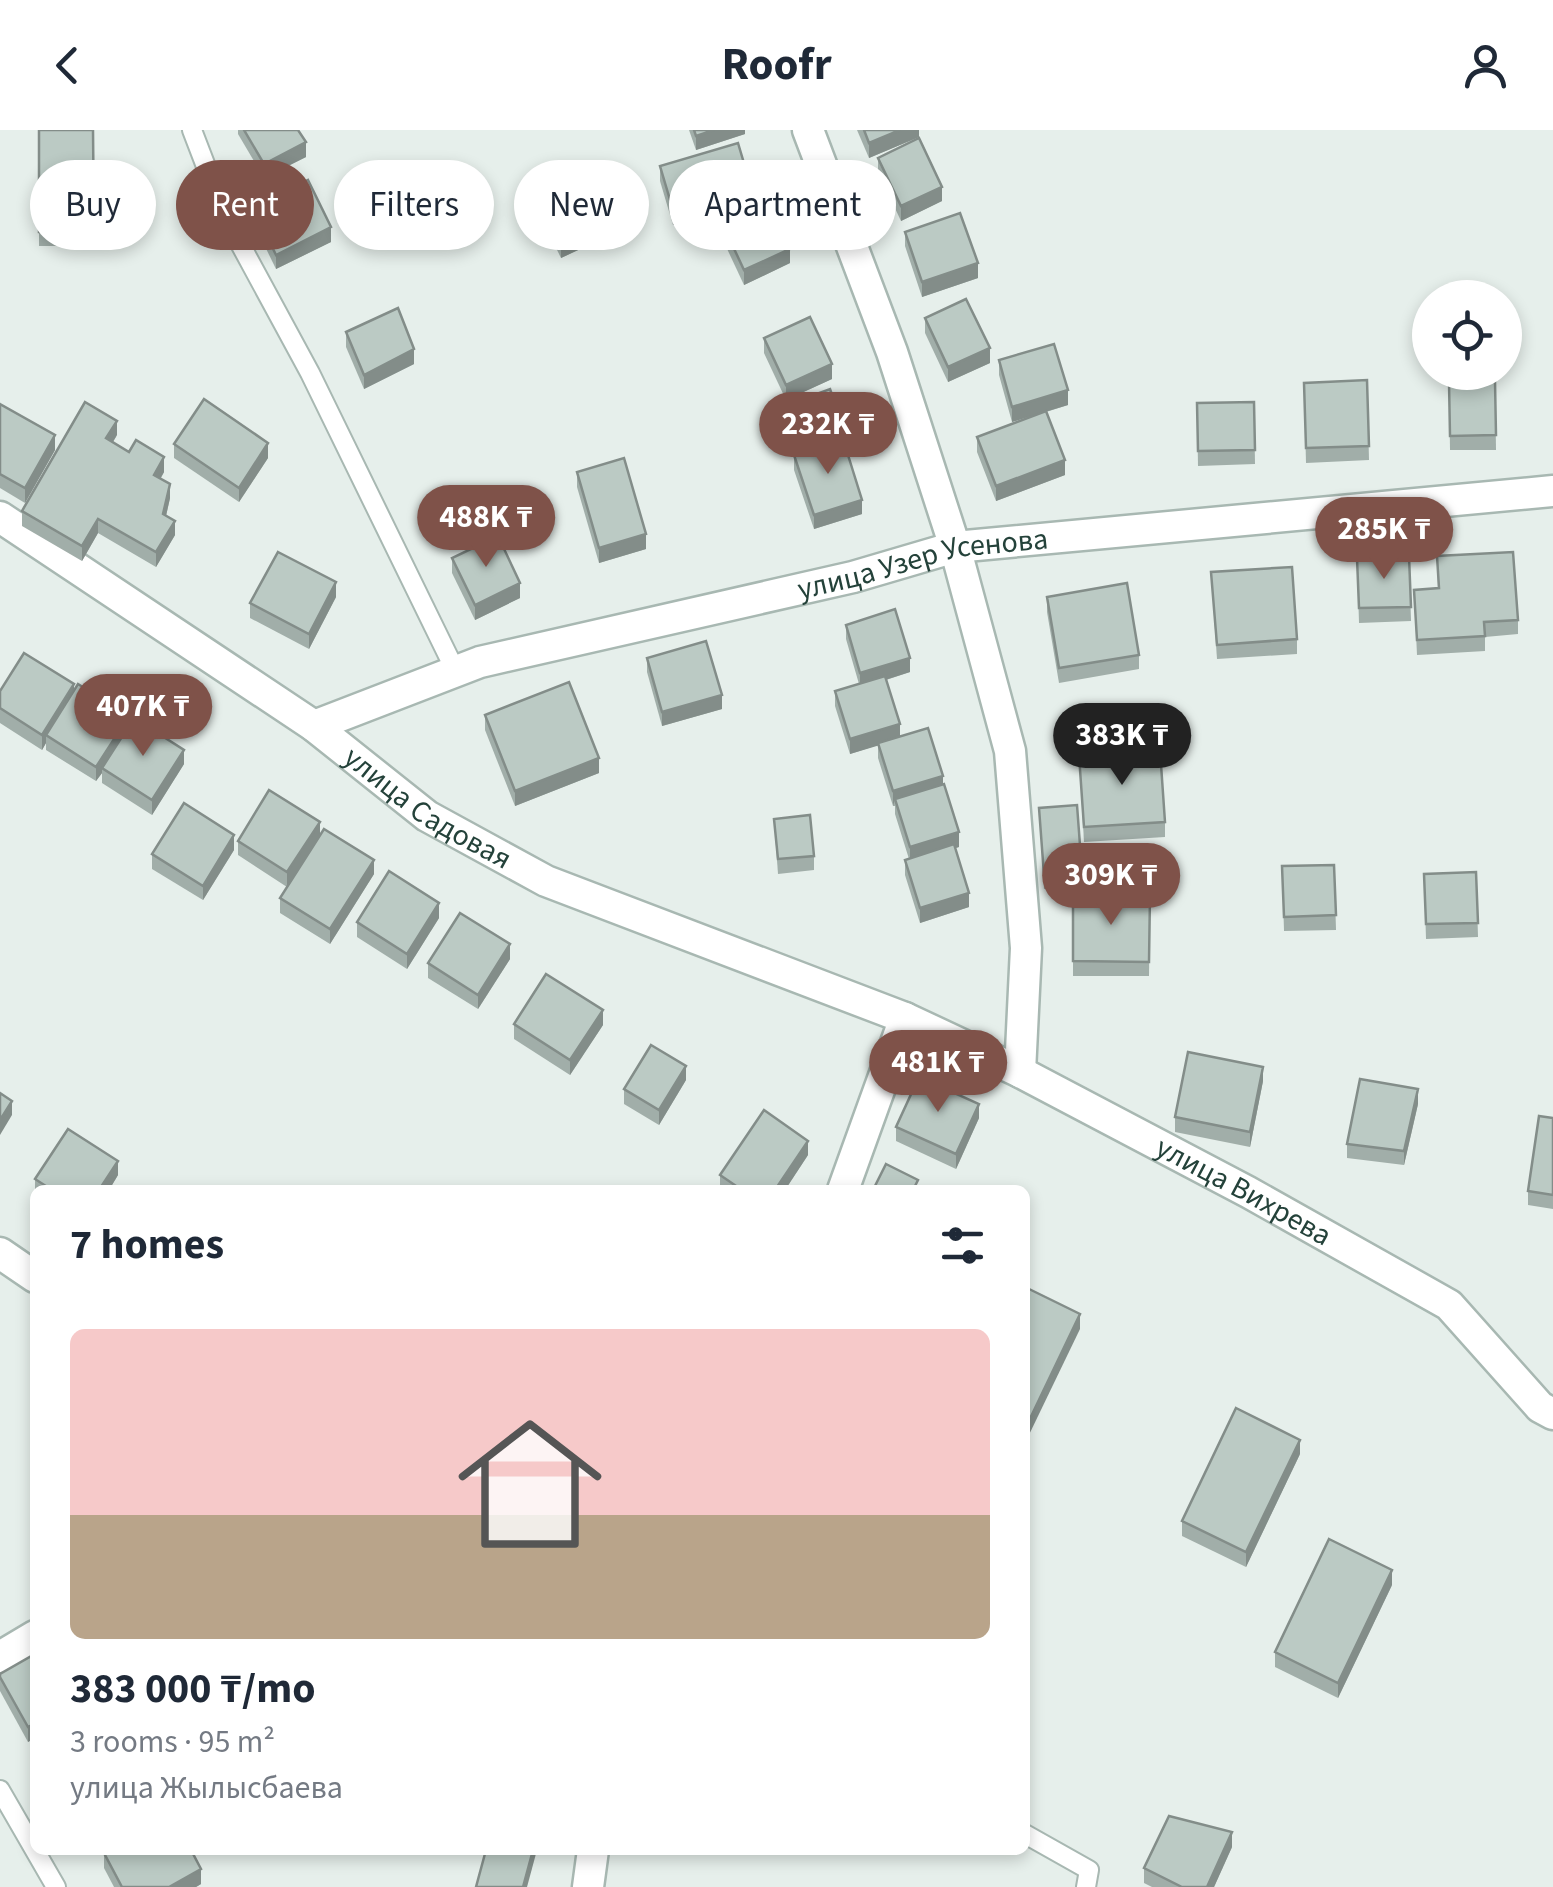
<!DOCTYPE html>
<meta charset="utf-8">
<style>
:root{--surface:#fff;--page:#f6f6f7;--text:#1f2937;--muted:#747a83;--accent:#7f5249}
body{margin:0;font-family:"Source Sans 3",sans-serif;background:var(--page);color:var(--text);height:100vh;display:flex;flex-direction:column;font-size:38px;white-space:nowrap}
*{box-sizing:border-box;margin:0}
p{font-size:32px;color:var(--muted)}
.icon{flex:none;width:55px;height:55px;fill:none;stroke:currentColor;stroke-width:2;stroke-linecap:round;stroke-linejoin:round}
.map{position:relative;flex:1;overflow:hidden}
.drawer{position:absolute;left:30px;top:1055px;width:1000px;height:670px;display:flex;flex-direction:column;background:var(--surface);border-radius:15px;box-shadow:0 5px 15px #0003}
.drawer>*{flex:none}
.banner{position:absolute;left:30px;top:30px;width:1000px;height:90px;display:flex;gap:20px}
.controls{position:absolute;left:1412px;top:150px;display:grid;gap:20px}
.controls a{display:grid;place-items:center;width:110px;height:110px;border-radius:50%;background:var(--surface);box-shadow:0 5px 15px #0003;font-size:50px}
.price{position:absolute;translate:-50% -85px;padding:0 22px;border-radius:35px;background:var(--accent);color:#fff;font-size:32px;line-height:65px;filter:drop-shadow(0 2px 5px #0008)}
.price::after{content:'';position:absolute;left:50%;top:60px;width:30px;height:22px;margin-left:-15px;background:inherit;clip-path:polygon(0 0,100% 0,50% 100%)}
.price.selected{background:#222;color:#fff}
ul{padding:0;list-style:none}
li{display:grid;align-content:center;gap:20px;height:530px;padding:0 40px}
li span{display:grid;place-items:center;height:310px;border-radius:15px;color:#555}
li>.icon{margin-inline-start:auto}
span .icon{width:180px;height:180px;fill:#fffc;stroke-width:1}
li b{font-size:42px}
h2{display:flex;justify-content:space-between;align-items:center;height:120px;padding:0 40px;font-size:42px}
.chip{padding:0 35px;border-radius:45px;background:var(--surface);box-shadow:0 5px 15px #0003;font-size:35px;line-height:90px}
.chip.selected{background:var(--accent);color:#fff}
header{display:flex;justify-content:space-between;align-items:center;height:130px;padding:0 40px;background:var(--surface);font-size:45px;font-weight:700}
.map>svg:first-child{display:block}
.lines{fill:none;stroke-linecap:round;stroke-linejoin:round}
.lane-casing{stroke:#a8b8b2;stroke-width:22}
.street-casing{stroke:#a8b8b2;stroke-width:35}
.lane{stroke:#fff;stroke-width:18}
.street{stroke:#fff;stroke-width:30}
.wall{fill:#a1aea9}
.shaded-wall{fill:#838d89}
.building{fill:#bbcac4;stroke:#838d89;stroke-width:2.5}
.labels{text-anchor:middle;dominant-baseline:central;stroke-width:9;stroke-linejoin:round;paint-order:stroke}
.street-label{font-size:30px;fill:#24423a;stroke:#f7fbf9}
</style>
<header><svg class="icon" aria-label="back" viewBox="0 0 24 24"><path d="M15 5l-7 7 7 7"/></svg>Roofr<svg class="icon" aria-label="person" viewBox="0 0 24 24"><circle cx="12" cy="8" r="4"/><path d="M4 21q1-7 8-7t8 7"/></svg></header>
<div class="map">
<svg width="1553" height="1757" viewBox="0 0 1553 1757">
<rect width="100%" height="100%" fill="#e6efeb"/>
<g class="lines">
<g class="lane-casing">
<g id="lane">
<path d="M192 0 225 86 310 243 457 544"/>
<path d="M0 1660 56 1757"/>
<path d="M1025 1704 1089 1740 1086 1757"/>
</g>
</g>
<g class="street-casing">
<g id="street">
<path d="M808 0 892 222 955 417 1010 621 1026 818 1020 942"/>
<path id="s1" d="M0 387 314 596 427 686 546 751 905 888 1020 942 1248 1062 1449 1175 1540 1277 1553 1284"/>
<path id="s2" d="M314 596 480 532 853 447 955 417 1553 361"/>
<path d="M843 1060 905 888"/>
<path d="M0 1123 35 1147"/>
<path d="M0 1527 35 1506"/>
<path d="M588 1757 593 1720"/>
</g>
</g>
<use href="#lane" class="lane"/>
<use href="#street" class="street"/>
</g>
<g class="wall">
<path d="M39 0H93L94 116H39Z"/>
<path d="M238 0H298L306 27 264 48 238 4Z"/>
<path d="M689 0H745V4L696 20Z"/>
<path d="M857 0H919V7L869 28Z"/>
<path d="M878 28 942 71 901 91 878 42Z"/>
<path d="M660 36 751 71 673 95 660 51Z"/>
<path d="M538 66 606 107 561 128 538 81Z"/>
<path d="M253 77 331 112 276 139 253 92Z"/>
<path d="M722 93 790 133 744 155 722 108Z"/>
<path d="M905 102 978 148 922 167 905 116Z"/>
<path d="M925 188 990 233 948 252 925 203Z"/>
<path d="M346 202 414 234 364 259 346 217Z"/>
<path d="M764 208 832 249 786 270 764 223Z"/>
<path d="M999 230 1068 275 1046 282 1065 345 996 371 977 322V307L1040 283 1012 292 999 245Z"/>
<path d="M1367 250 1369 330 1306 333 1304 253Z"/>
<path d="M1495 251 1496 320H1450L1449 252Z"/>
<path d="M1254 272 1255 334 1198 336 1197 273Z"/>
<path d="M0 274 55 320 25 373 0 358Z"/>
<path d="M789 274 842 309 862 384 814 399 794 340V325L802 322 789 289Z"/>
<path d="M117 305 113 312 164 342 161 348 170 368 166 386 175 405 156 437 98 403 82 431 22 396V381Z"/>
<path d="M174 314 268 328 239 372 174 328Z"/>
<path d="M577 342 646 419 599 433 577 357Z"/>
<path d="M1409 426 1411 491 1359 493 1357 428Z"/>
<path d="M1437 426 1518 490V504L1485 507V521L1417 525 1414 460 1438 458Z"/>
<path d="M452 428 520 468 475 490 452 443Z"/>
<path d="M1211 442 1297 509V524L1217 529Z"/>
<path d="M336 467 309 519 250 488V473Z"/>
<path d="M1047 467 1139 525V539L1059 553 1047 482Z"/>
<path d="M846 495 910 542 886 550 900 607 943 654 959 717 955 718 969 777 920 793 905 745V730L909 729 895 684V676H893L878 628V615L850 624 835 576V561L859 554 846 509Z"/>
<path d="M647 528 722 579 662 596 647 542Z"/>
<path d="M0 561H74L184 634 152 685 102 653V643L96 651 46 620V613L42 620 0 593Z"/>
<path d="M485 585 599 643 515 676 485 600Z"/>
<path d="M1079 625 1165 692V707L1084 712Z"/>
<path d="M1039 678 1082 742V756L1044 759Z"/>
<path d="M774 689 814 726V740L778 744Z"/>
<path d="M320 705 374 744 330 814 280 783V768L287 757 238 725V711Z"/>
<path d="M234 720 203 770 152 739V724Z"/>
<path d="M1334 735 1336 800 1284 801 1282 736Z"/>
<path d="M1476 742 1478 807 1426 809 1424 744Z"/>
<path d="M1073 764 1150 765 1149 846H1073Z"/>
<path d="M439 788 407 839 357 807V792Z"/>
<path d="M510 829 478 879 428 848V833Z"/>
<path d="M514 894 603 895 570 945 514 909Z"/>
<path d="M686 950 659 995 624 974V959Z"/>
<path d="M1263 951 1250 1017 1175 1002V987Z"/>
<path d="M1418 974 1404 1035 1347 1028V1014Z"/>
<path d="M979 988 956 1039 896 1011V997Z"/>
<path d="M1553 988V1079L1528 1075V1061Z"/>
<path d="M808 1025 785 1060H720V1045Z"/>
<path d="M118 1045 109 1060H35V1049Z"/>
<path d="M1300 1324 1246 1437 1182 1406V1391Z"/>
<path d="M1392 1455 1338 1568 1275 1537V1522Z"/>
<path d="M35 1524V1608L28 1612 0 1561V1544Z"/>
<path d="M1232 1717 1214 1757H1152L1144 1753V1738Z"/>
<path d="M104 1723 201 1754 196 1757H114L104 1738Z"/>
</g>
<g class="shaded-wall">
<path d="M714 0H745V4L696 20V6Z"/>
<path d="M900 0H919V7L869 28V13Z"/>
<path d="M306 12V27L264 48V34Z"/>
<path d="M751 57V71L673 95V80Z"/>
<path d="M942 57V71L901 91V76Z"/>
<path d="M606 92V107L561 128V113Z"/>
<path d="M331 97V112L276 139V125Z"/>
<path d="M790 119V133L744 155V140Z"/>
<path d="M978 133V148L922 167V152Z"/>
<path d="M990 218V233L948 252V237Z"/>
<path d="M414 219V234L364 259V245Z"/>
<path d="M832 234V249L786 270V255Z"/>
<path d="M1068 260V275L1012 292V277Z"/>
<path d="M117 291V305L106 323V308Z"/>
<path d="M842 294V309L802 324V309Z"/>
<path d="M55 305V320L25 373V358Z"/>
<path d="M268 313V328L239 372V358Z"/>
<path d="M164 327V342L154 359V345Z"/>
<path d="M1065 330V345L996 371V356Z"/>
<path d="M170 354V368L163 399V384Z"/>
<path d="M862 370V384L814 399V385Z"/>
<path d="M98 389V403L82 431V416Z"/>
<path d="M175 391V405L156 437V422Z"/>
<path d="M646 404V419L599 433V418Z"/>
<path d="M336 452V467L309 519V504Z"/>
<path d="M520 453V468L475 490V475Z"/>
<path d="M910 528V542L860 558V543Z"/>
<path d="M74 554V569L46 605V613L42 620V605Z"/>
<path d="M722 565V579L662 596V582Z"/>
<path d="M129 586V601L102 638V643L96 651V637Z"/>
<path d="M900 594V609L850 624V609Z"/>
<path d="M184 620V634L152 685V670Z"/>
<path d="M599 628V643L515 676V661Z"/>
<path d="M943 646V660L895 669 893 676V661Z"/>
<path d="M320 692V707L287 757V742Z"/>
<path d="M959 702V717L910 732V717Z"/>
<path d="M234 705V720L203 770V756Z"/>
<path d="M374 730V744L330 814V799Z"/>
<path d="M969 763V777L920 793V778Z"/>
<path d="M439 773V788L407 839V824Z"/>
<path d="M510 814V829L478 879V865Z"/>
<path d="M603 880V895L570 945V930Z"/>
<path d="M686 936V950L659 995V980Z"/>
<path d="M1263 937V951L1250 1017V1002Z"/>
<path d="M1418 959V974L1404 1035V1021Z"/>
<path d="M12 971V985L0 1005V990Z"/>
<path d="M979 974V988L956 1039V1024Z"/>
<path d="M808 1011V1025L785 1060H775Z"/>
<path d="M118 1031V1045L109 1060H99Z"/>
<path d="M1080 1184V1199L1026 1311V1297Z"/>
<path d="M1300 1310V1324L1246 1437V1422Z"/>
<path d="M1392 1440V1455L1338 1568V1553Z"/>
<path d="M35 1594V1608L28 1612V1597Z"/>
<path d="M1232 1702V1717L1214 1757H1207Z"/>
<path d="M533 1720H537L527 1757H523Z"/>
<path d="M201 1739V1754L196 1757H169Z"/>
</g>
<g class="building">
<path d="M39 0H93L94 102H39Z"/>
<path d="M244 0H298L306 12 264 34Z"/>
<path d="M694 0H714L696 6Z"/>
<path d="M864 0H900L869 13Z"/>
<path d="M919 8 942 57 901 76 878 28Z"/>
<path d="M738 13 751 57 673 80 660 36Z"/>
<path d="M584 45 606 92 561 113 538 66Z"/>
<path d="M308 50 331 97 276 125 253 77Z"/>
<path d="M767 72 790 119 744 140 722 93Z"/>
<path d="M960 83 978 133 922 152 905 102Z"/>
<path d="M966 169 990 218 948 237 925 188Z"/>
<path d="M398 178 414 219 364 245 346 202Z"/>
<path d="M810 187 832 234 786 255 764 208Z"/>
<path d="M1054 214 1068 260 1012 277 999 230Z"/>
<path d="M1367 250 1369 316 1306 318 1304 253Z"/>
<path d="M1495 251 1496 305 1450 306 1449 252Z"/>
<path d="M830 259 842 294 802 309 789 274Z"/>
<path d="M204 269 268 313 239 358 174 314Z"/>
<path d="M85 272 117 291 106 308 129 322 136 310 164 327 154 345 170 354 163 384 175 391 156 422 98 389 82 416 22 381Z"/>
<path d="M1254 272 1255 320 1198 321 1197 273Z"/>
<path d="M0 274 55 305 25 358 0 344Z"/>
<path d="M1046 281 1065 330 996 356 977 307Z"/>
<path d="M843 309 862 370 814 385 794 325Z"/>
<path d="M624 328 646 404 599 418 577 342Z"/>
<path d="M498 406 520 453 475 475 452 428Z"/>
<path d="M278 422 336 452 309 504 250 473Z"/>
<path d="M1513 422 1518 490 1484 492 1485 506 1417 510 1414 460 1439 458 1437 426Z"/>
<path d="M1409 426 1411 477 1359 478 1357 428Z"/>
<path d="M1292 437 1297 509 1217 515 1211 442Z"/>
<path d="M1127 453 1139 525 1059 538 1047 467Z"/>
<path d="M895 479 910 528 860 543 846 495Z"/>
<path d="M706 511 722 565 662 582 647 528Z"/>
<path d="M24 523 74 554 42 605 0 578V561Z"/>
<path d="M885 546 900 594 850 609 835 561Z"/>
<path d="M569 552 599 628 515 661 485 585Z"/>
<path d="M78 554 129 586 96 637 46 605Z"/>
<path d="M134 588 184 620 152 670 102 638Z"/>
<path d="M928 598 943 646 893 661 878 613Z"/>
<path d="M1160 620 1165 692 1084 697 1079 625Z"/>
<path d="M944 654 959 702 910 717 895 669Z"/>
<path d="M269 660 320 692 287 742 238 711Z"/>
<path d="M184 673 234 705 203 756 152 724Z"/>
<path d="M1077 675 1082 742 1044 745 1039 678Z"/>
<path d="M810 685 814 726 778 729 774 689Z"/>
<path d="M324 699 374 730 330 799 280 768Z"/>
<path d="M954 714 969 763 920 778 905 730Z"/>
<path d="M1334 735 1336 785 1284 787 1282 736Z"/>
<path d="M389 741 439 773 407 824 357 792Z"/>
<path d="M1476 742 1478 793 1426 794 1424 744Z"/>
<path d="M1073 764 1150 765 1149 832 1073 831Z"/>
<path d="M460 783 510 814 478 865 428 833Z"/>
<path d="M546 844 603 880 570 930 514 894Z"/>
<path d="M651 915 686 936 659 980 624 959Z"/>
<path d="M1188 922 1263 937 1250 1002 1175 987Z"/>
<path d="M919 947 979 974 956 1024 896 997Z"/>
<path d="M1360 949 1418 959 1404 1021 1347 1014Z"/>
<path d="M0 963 12 971 0 990Z"/>
<path d="M764 980 808 1011 775 1060H742L720 1045Z"/>
<path d="M1539 986 1553 988V1065L1528 1061Z"/>
<path d="M68 999 118 1031 99 1060H52L35 1049Z"/>
<path d="M886 1034 918 1050 913 1060H873Z"/>
<path d="M1025 1157 1080 1184 1026 1297 1025 1296Z"/>
<path d="M1236 1278 1300 1310 1246 1422 1182 1391Z"/>
<path d="M1329 1409 1392 1440 1338 1553 1275 1522Z"/>
<path d="M35 1524V1594L28 1597 0 1547V1544Z"/>
<path d="M1169 1686 1232 1702 1207 1757H1182L1144 1738Z"/>
<path d="M110 1720H191L201 1739 169 1757H122L104 1723Z"/>
<path d="M486 1720H533L523 1757H476Z"/>
</g>
<g class="labels">
<g class="street-label">
<text stroke="none"><textPath href="#s2" startOffset="632">улица Узер Усенова</textPath></text>
<text stroke="none"><textPath href="#s1" startOffset="518">улица Садовая</textPath></text>
<text stroke="none"><textPath href="#s1" startOffset="1422">улица Вихрева</textPath></text>
</g>
</g>
</svg>
<div class="controls">
<a><svg class="icon" aria-label="locate" viewBox="0 0 24 24"><circle cx="12" cy="12" r="6"/><path d="M12 2v4M12 18v4M2 12h4M18 12h4"/></svg></a>
</div>
<b class="price" style="left:828px;top:347px">232K ₸</b>
<b class="price" style="left:486px;top:440px">488K ₸</b>
<b class="price" style="left:1384px;top:452px">285K ₸</b>
<b class="price" style="left:143px;top:629px">407K ₸</b>
<b class="price selected" style="left:1122px;top:658px">383K ₸</b>
<b class="price" style="left:1111px;top:798px">309K ₸</b>
<b class="price" style="left:938px;top:985px">481K ₸</b>
<div class="banner">
<a class="chip">Buy</a>
<a class="chip selected">Rent</a>
<a class="chip">Filters</a>
<a class="chip">New</a>
<a class="chip">Apartment</a>
</div>
<section class="drawer">
<h2>7 homes<svg class="icon" aria-label="filters" viewBox="0 0 24 24"><path d="M4 7h16M4 17h16"/><circle cx="9" cy="7" r="2"/><circle cx="15" cy="17" r="2"/></svg></h2>
<ul>
<li><span style="background:linear-gradient(#f6c9c9 60%,#b9a48a 0)"><svg class="icon" aria-label="home" viewBox="0 0 24 24"><path d="M3 11l9-7 9 7M6 9v11h12V9"/></svg></span><div><b>383 000 ₸/mo</b><p>3 rooms · 95 m²</p><p>улица Жылысбаева</p></div></li>
</ul>
</section>
</div>
